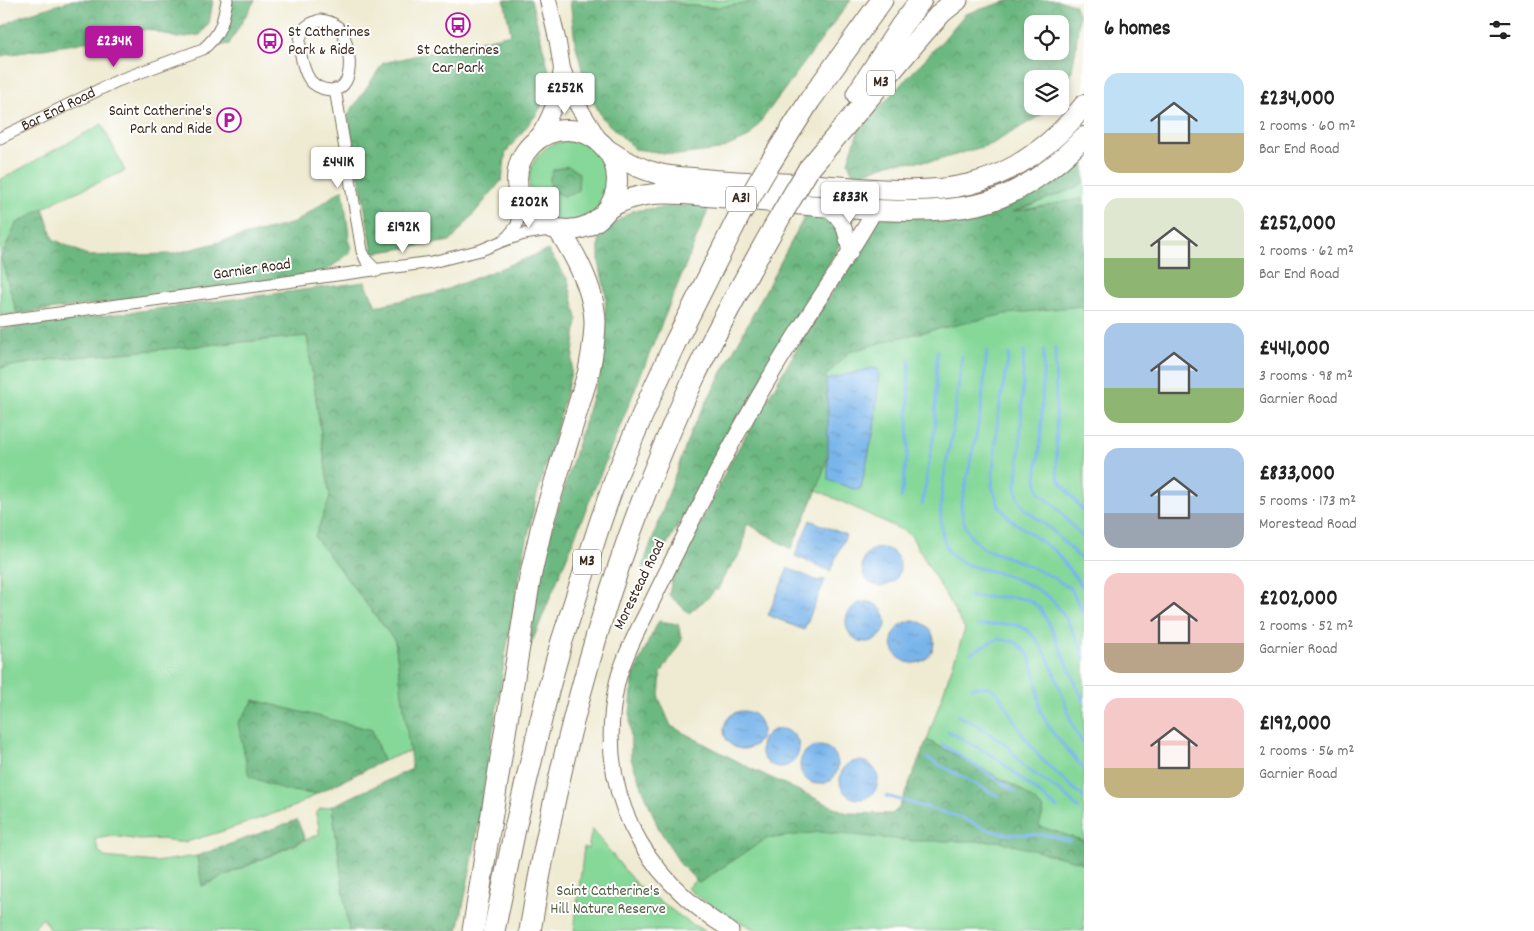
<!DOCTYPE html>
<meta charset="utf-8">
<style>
:root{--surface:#fff;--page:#f6f6f6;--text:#222;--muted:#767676;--line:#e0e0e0;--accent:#b5179e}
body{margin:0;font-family:Dekko,sans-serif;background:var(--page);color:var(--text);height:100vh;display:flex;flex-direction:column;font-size:19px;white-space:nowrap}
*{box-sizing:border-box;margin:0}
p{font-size:16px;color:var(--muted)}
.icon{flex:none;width:28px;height:28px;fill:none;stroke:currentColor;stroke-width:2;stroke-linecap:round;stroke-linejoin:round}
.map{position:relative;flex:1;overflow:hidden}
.drawer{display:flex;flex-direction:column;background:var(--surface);width:450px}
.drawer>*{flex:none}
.tools{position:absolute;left:1024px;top:15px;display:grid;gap:10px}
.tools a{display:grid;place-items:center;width:45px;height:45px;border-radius:10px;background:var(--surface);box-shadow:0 2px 8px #0003;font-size:25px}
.price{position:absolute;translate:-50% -42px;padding:0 11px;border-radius:5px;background:#fff;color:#222;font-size:16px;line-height:32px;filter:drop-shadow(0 1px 2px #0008)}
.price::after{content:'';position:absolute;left:50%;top:30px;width:15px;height:11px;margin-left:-8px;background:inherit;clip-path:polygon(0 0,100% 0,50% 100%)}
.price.selected{background:var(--accent);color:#fff}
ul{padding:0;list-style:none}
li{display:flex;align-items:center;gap:15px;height:125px;padding:0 20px}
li+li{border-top:1px solid var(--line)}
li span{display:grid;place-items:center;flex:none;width:140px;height:100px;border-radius:15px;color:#555}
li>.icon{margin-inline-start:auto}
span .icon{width:60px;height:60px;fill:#fffc;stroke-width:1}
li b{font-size:21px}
h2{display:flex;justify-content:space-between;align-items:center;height:60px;padding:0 20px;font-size:21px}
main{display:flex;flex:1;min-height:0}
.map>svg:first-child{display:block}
.green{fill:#86d899;stroke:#60815c}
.forest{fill:url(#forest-crowns);stroke:#547150;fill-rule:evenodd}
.water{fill:url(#water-ripples);stroke:#5a7084}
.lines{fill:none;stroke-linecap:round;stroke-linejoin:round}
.stream{stroke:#79b5eb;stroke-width:3}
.minor-casing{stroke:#7a6e5d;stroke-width:13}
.tertiary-casing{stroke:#7a6e5d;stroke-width:17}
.secondary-casing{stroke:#7a6e5d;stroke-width:18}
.trunk-casing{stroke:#7a6e5d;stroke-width:22}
.motorway-casing{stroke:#7a6e5d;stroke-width:23}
.minor{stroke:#fff;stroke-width:11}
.tertiary{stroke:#fff;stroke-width:15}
.secondary{stroke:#fff;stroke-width:16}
.trunk{stroke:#fff;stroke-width:20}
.motorway{stroke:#fff;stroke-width:21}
.motorway-bridge-casing{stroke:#7a6e5d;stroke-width:23;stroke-linecap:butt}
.motorway-bridge{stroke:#fff;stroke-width:21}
.labels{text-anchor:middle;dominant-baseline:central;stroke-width:4;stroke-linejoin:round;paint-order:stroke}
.shield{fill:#fff;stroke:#766a62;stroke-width:1}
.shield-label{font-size:15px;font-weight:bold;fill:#3b2a1e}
.poi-label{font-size:16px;fill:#3b2a1e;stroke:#fff;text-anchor:start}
.street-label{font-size:16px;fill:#3b2a1e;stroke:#fff}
.park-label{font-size:16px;fill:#525e43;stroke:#fff}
</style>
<main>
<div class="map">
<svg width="1084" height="931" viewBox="0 0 1084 931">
<defs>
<pattern id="forest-crowns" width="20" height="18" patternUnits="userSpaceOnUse" patternTransform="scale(1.25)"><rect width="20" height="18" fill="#6cb881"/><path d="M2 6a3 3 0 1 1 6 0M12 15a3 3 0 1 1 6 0" fill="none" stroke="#5a9669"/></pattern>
<pattern id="water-ripples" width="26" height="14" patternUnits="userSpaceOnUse" patternTransform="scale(1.25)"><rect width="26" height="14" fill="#79b5eb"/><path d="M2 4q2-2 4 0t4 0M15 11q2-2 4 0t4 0" fill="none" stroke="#6493be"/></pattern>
</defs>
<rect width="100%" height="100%" fill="#fff"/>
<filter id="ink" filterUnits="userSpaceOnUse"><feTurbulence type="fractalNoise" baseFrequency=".02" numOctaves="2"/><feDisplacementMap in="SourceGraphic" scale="10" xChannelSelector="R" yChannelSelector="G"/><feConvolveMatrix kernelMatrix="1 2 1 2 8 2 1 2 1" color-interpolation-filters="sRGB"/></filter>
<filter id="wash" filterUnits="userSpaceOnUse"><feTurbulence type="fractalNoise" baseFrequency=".0096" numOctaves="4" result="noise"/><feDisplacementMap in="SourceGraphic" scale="20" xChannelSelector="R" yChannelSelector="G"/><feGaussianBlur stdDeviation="1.12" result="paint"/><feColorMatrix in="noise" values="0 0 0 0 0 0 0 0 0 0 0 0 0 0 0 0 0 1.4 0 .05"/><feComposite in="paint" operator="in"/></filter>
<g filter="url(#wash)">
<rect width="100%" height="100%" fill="#efebd3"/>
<g class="green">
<path d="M665 0H769C735 10 699 9 665 0Z"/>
<path d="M102 124 125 171 60 199 16 224 1 258 17 314 0 315V180Z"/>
<circle cx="569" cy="181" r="40"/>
<path d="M1084 178V841L1038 826 1020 789 927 740 965 629 910 534 817 490 791 549 747 523 718 590 704 589 802 340 1007 213Z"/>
<path d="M307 336 330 497 315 537 395 641 410 751 383 761 372 730 254 700 284 790 316 794 296 806 220 832 186 842H175L165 839 140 840 113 836 95 839 98 850 104 857 155 862 197 856 202 886 319 834V827L316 814 320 809 332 806 349 931H50L43 918 31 931H0V368L54 359Z"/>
<path d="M776 810 1004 830 1084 851V931H758L718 911 687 888Z"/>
<path d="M592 829 635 883 688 922 705 931H574L584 847 588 849Z"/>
</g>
<g class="forest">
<path d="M73 0H213L209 24 200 35 177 38 148 29 74 44 0 56V28L21 16Z"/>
<path d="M232 0H255L229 44 209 48 228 26Z"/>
<path d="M504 0H531L549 71 548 83 544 101 537 114 506 152 502 180 451 241 373 253 348 115 383 63 511 34Z"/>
<path d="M570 0H665L682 4 711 8 769 0H851L749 137 719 150 678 155 635 149 603 119 587 90 575 42Z"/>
<path d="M1011 0H1057L1074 4 1079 16 1076 48 1071 75 1060 90V79H1032V106H1048L1041 115 992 144 935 161 895 162 854 176 848 162 859 129 943 40 965 14ZM1032 24H1060V51H1032Z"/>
<path d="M1084 157V182L1073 189 1012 212 1084 198V311L1082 306 1006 314 897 338 849 352 826 376 831 446 820 482 791 549 747 523 742 551 711 595 689 613 669 595 672 580 731 461 802 340 879 218 1010 204 1038 194Z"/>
<path d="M568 166 579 173 578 191 573 194 563 196 552 190 549 180 553 170Z"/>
<path d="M343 189 351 252 326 271 244 285 17 314 1 258 16 224 43 208 53 239 89 256 173 254 294 223Z"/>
<path d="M710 205 528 652 541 564 602 365 606 296 599 262V239L614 223 632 211 673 206Z"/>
<path d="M806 214H826L839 234V246L656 563 642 568 691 431Z"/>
<path d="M548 250 568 280 577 319 571 373 555 436 536 498 523 558 506 651 474 851 458 931H349L332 806 412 769 395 641 315 537 330 497 307 336 54 359 0 368V329L365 282 376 306 437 293Z"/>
<path d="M659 621 678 624 682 640 661 673 659 698 671 726 750 768 847 813 892 814 899 808 927 740 1020 789 1044 809 1039 826 1084 841V863L997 841H913L820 832 766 839 699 883 681 865 658 827 631 759 630 715 633 678 648 642Z"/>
<path d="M254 700 372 730 383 761 316 794 284 790 249 776 238 723Z"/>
<path d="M297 820 305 839 202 886 197 856Z"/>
</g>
<g class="water">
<path d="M872 368 878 369 879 374 874 430 861 488 857 490 828 480V413L826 380Z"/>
<path d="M810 520 846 535 830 571 795 556Z"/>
<circle cx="881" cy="567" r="19"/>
<path d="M788 568 818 581 823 579 825 580 804 630 768 615Z"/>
<circle cx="866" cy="622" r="20"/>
<circle cx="913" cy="642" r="21"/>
<circle cx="743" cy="730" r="19"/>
<circle cx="780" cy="748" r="19"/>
<circle cx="819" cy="765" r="19"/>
<circle cx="859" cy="780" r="19"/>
</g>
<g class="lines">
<g class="stream">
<path d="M1055 347 1057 471 1059 480 1084 512"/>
<path d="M1044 350 1041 435 1036 479 1039 492 1056 507 1084 539"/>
<path d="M987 351 981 411 961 507 964 522 970 536 984 549 1021 562 1054 578 1071 589 1084 614"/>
<path d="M1024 351 1020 452 1016 487 1018 499 1025 509 1051 529 1084 562"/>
<path d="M1009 354 998 416 992 486 999 506 1010 519 1055 551 1084 589"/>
<path d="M962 356C959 380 956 404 953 427 947 464 934 508 945 544 951 565 981 568 999 573 1014 578 1042 589 1053 601 1065 614 1078 640 1084 657"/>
<path d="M901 498 908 449 909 359"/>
<path d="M922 505 935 427 937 351"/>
<path d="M970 597H1013L1029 600 1040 608 1052 630 1084 702"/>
<path d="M977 626C989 625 1004 623 1016 625 1048 632 1063 702 1074 729 1077 734 1081 740 1084 745"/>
<path d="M971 653 997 639 1015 642 1028 653 1036 678 1040 711 1052 732 1084 769"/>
<path d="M972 687H989L998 693 1023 735 1041 759 1084 798"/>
<path d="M958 716 979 726 1009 747 1023 766 1061 792 1079 809"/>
<path d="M948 731 995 757 1057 808"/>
<path d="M942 744 1016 792"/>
<path d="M927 758 998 796"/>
<path d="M886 796 957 816 989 830 1006 834 1047 835 1070 841"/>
</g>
</g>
</g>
<g filter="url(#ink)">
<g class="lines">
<g class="minor-casing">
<g id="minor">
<path d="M320 20C327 21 332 22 338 27 350 38 358 88 333 90 327 90 319 88 314 84 304 77 296 45 302 33 305 25 312 23 320 20Z"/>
<path d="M335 89 362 251 366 260 377 271"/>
<path id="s1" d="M0 138 117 81 203 49C221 34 223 22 227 0"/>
<path d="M505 240 517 225 521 202"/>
<path d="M0 321 432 262 481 250 505 240 524 234 555 229"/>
</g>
</g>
<g class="tertiary-casing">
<g id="tertiary">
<path d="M825 206C845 221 846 231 850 253"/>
<path d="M731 931C641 876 594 790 617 683 623 659 635 635 646 614 659 587 672 561 685 535 717 470 751 406 790 344 818 299 849 256 875 210"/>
</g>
</g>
<g class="secondary-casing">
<g id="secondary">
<path d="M548 0 558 43 562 69 575 101 601 143"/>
<path d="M536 140C552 117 558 97 562 69"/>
</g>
</g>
<g class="trunk-casing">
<g id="trunk">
<circle cx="567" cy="180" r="50"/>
<path d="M608 150C624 161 640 169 659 174 670 177 682 177 693 178 729 182 764 183 800 184 856 186 915 197 970 184 1014 174 1057 141 1084 105"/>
<path d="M609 208C644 187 681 194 720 197 761 201 803 205 844 208 889 211 936 214 980 204 1019 195 1057 166 1084 137"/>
</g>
</g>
<g class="motorway-casing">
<g id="motorway">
<path d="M857 94 901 26 921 0"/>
<path d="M767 168 810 100 882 0"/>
<path d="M808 170 923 33 942 12 957 0"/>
<path d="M473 931 530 578 542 525 589 371C592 355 595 338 595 321 594 289 576 256 559 230"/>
<path d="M494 931 516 824 548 691 561 644 601 520 618 472 651 395 675 343 740 214"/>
<path d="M530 931C560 744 612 555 692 382 718 326 749 271 780 217"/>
</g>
</g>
<use href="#minor" class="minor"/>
<use href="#tertiary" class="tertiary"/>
<use href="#secondary" class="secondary"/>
<use href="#trunk" class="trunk"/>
<use href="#motorway" class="motorway"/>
<g class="motorway-bridge-casing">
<g id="motorway-bridge">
<path d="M740 214 767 168"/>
<path d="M780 217 808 170"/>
</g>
</g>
<use href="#motorway-bridge" class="motorway-bridge"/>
</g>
</g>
<defs>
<g id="bus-ring" transform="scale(1.25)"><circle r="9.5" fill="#fff" stroke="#b5179e" stroke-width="1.5"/><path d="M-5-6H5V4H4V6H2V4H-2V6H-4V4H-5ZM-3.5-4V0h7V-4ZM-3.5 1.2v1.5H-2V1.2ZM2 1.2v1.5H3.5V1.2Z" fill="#b5179e"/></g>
<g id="parking-ring" transform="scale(1.25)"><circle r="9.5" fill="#fff" stroke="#b5179e" stroke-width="1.5"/><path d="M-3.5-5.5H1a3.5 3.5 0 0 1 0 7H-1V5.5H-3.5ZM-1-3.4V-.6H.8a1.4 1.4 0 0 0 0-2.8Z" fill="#b5179e"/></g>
</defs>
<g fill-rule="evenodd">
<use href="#bus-ring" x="458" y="25"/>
<use href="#bus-ring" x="270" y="41"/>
<use href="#parking-ring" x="229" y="120"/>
</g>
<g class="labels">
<g class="shield">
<rect x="867" y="70.5" width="28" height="25" rx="4"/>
<rect x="726" y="186.5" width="30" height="25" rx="4"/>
<rect x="573" y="549.5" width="28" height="25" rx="4"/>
</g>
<g class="shield-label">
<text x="881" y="83">M3</text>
<text x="741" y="199">A31</text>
<text x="587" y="562">M3</text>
</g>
<g class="poi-label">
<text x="288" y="32">St Catherines<tspan x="288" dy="18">Park &amp; Ride</tspan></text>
<text x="458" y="50" text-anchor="middle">St Catherines<tspan x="458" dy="18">Car Park</tspan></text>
<text x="212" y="111" text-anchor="end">Saint Catherine's<tspan x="212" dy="18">Park and Ride</tspan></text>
</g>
<g class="street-label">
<text stroke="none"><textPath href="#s1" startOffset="65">Bar End Road</textPath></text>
<text transform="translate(252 270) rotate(-8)">Garnier Road</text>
<text transform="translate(640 585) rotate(-64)">Morestead Road</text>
</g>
<g class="park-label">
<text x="608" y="891">Saint Catherine's<tspan x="608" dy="18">Hill Nature Reserve</tspan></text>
</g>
</g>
</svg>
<div class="tools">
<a><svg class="icon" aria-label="locate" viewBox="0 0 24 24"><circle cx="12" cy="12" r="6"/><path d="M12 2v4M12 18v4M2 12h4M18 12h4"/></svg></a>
<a><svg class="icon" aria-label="layers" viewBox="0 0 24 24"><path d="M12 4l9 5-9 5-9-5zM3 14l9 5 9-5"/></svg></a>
</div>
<b class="price selected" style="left:114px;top:68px">£234K</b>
<b class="price" style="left:565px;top:115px">£252K</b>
<b class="price" style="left:338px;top:189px">£441K</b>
<b class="price" style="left:850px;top:224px">£833K</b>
<b class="price" style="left:529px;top:229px">£202K</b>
<b class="price" style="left:403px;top:254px">£192K</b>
</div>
<section class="drawer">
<h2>6 homes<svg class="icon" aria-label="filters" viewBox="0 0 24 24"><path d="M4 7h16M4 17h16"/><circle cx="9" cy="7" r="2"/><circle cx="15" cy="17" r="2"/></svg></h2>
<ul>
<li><span style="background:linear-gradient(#bfe0f5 60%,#c2b280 0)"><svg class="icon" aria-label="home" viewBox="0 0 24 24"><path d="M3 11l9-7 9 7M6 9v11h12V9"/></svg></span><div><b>£234,000</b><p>2 rooms · 60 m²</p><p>Bar End Road</p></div></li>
<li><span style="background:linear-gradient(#dfe7d0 60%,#8fb573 0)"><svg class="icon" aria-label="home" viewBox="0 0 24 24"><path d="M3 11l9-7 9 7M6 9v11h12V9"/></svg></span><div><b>£252,000</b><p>2 rooms · 62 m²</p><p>Bar End Road</p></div></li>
<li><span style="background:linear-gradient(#a9c7e8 65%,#8fb573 0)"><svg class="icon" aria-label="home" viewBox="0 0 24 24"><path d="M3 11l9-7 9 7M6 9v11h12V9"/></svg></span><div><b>£441,000</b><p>3 rooms · 98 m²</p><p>Garnier Road</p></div></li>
<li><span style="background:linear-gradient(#a9c7e8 65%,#9aa5b1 0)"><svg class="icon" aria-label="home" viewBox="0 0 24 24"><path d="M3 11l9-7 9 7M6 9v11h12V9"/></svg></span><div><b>£833,000</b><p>5 rooms · 173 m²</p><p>Morestead Road</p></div></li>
<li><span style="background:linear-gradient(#f6c9c9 70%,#b9a48a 0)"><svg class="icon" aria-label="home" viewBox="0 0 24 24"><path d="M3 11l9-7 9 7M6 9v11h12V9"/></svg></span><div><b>£202,000</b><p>2 rooms · 52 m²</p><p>Garnier Road</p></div></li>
<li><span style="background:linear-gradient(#f6c9c9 70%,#c2b280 0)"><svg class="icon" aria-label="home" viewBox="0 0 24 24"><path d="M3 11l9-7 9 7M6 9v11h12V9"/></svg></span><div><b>£192,000</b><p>2 rooms · 56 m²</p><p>Garnier Road</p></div></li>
</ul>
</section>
</main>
